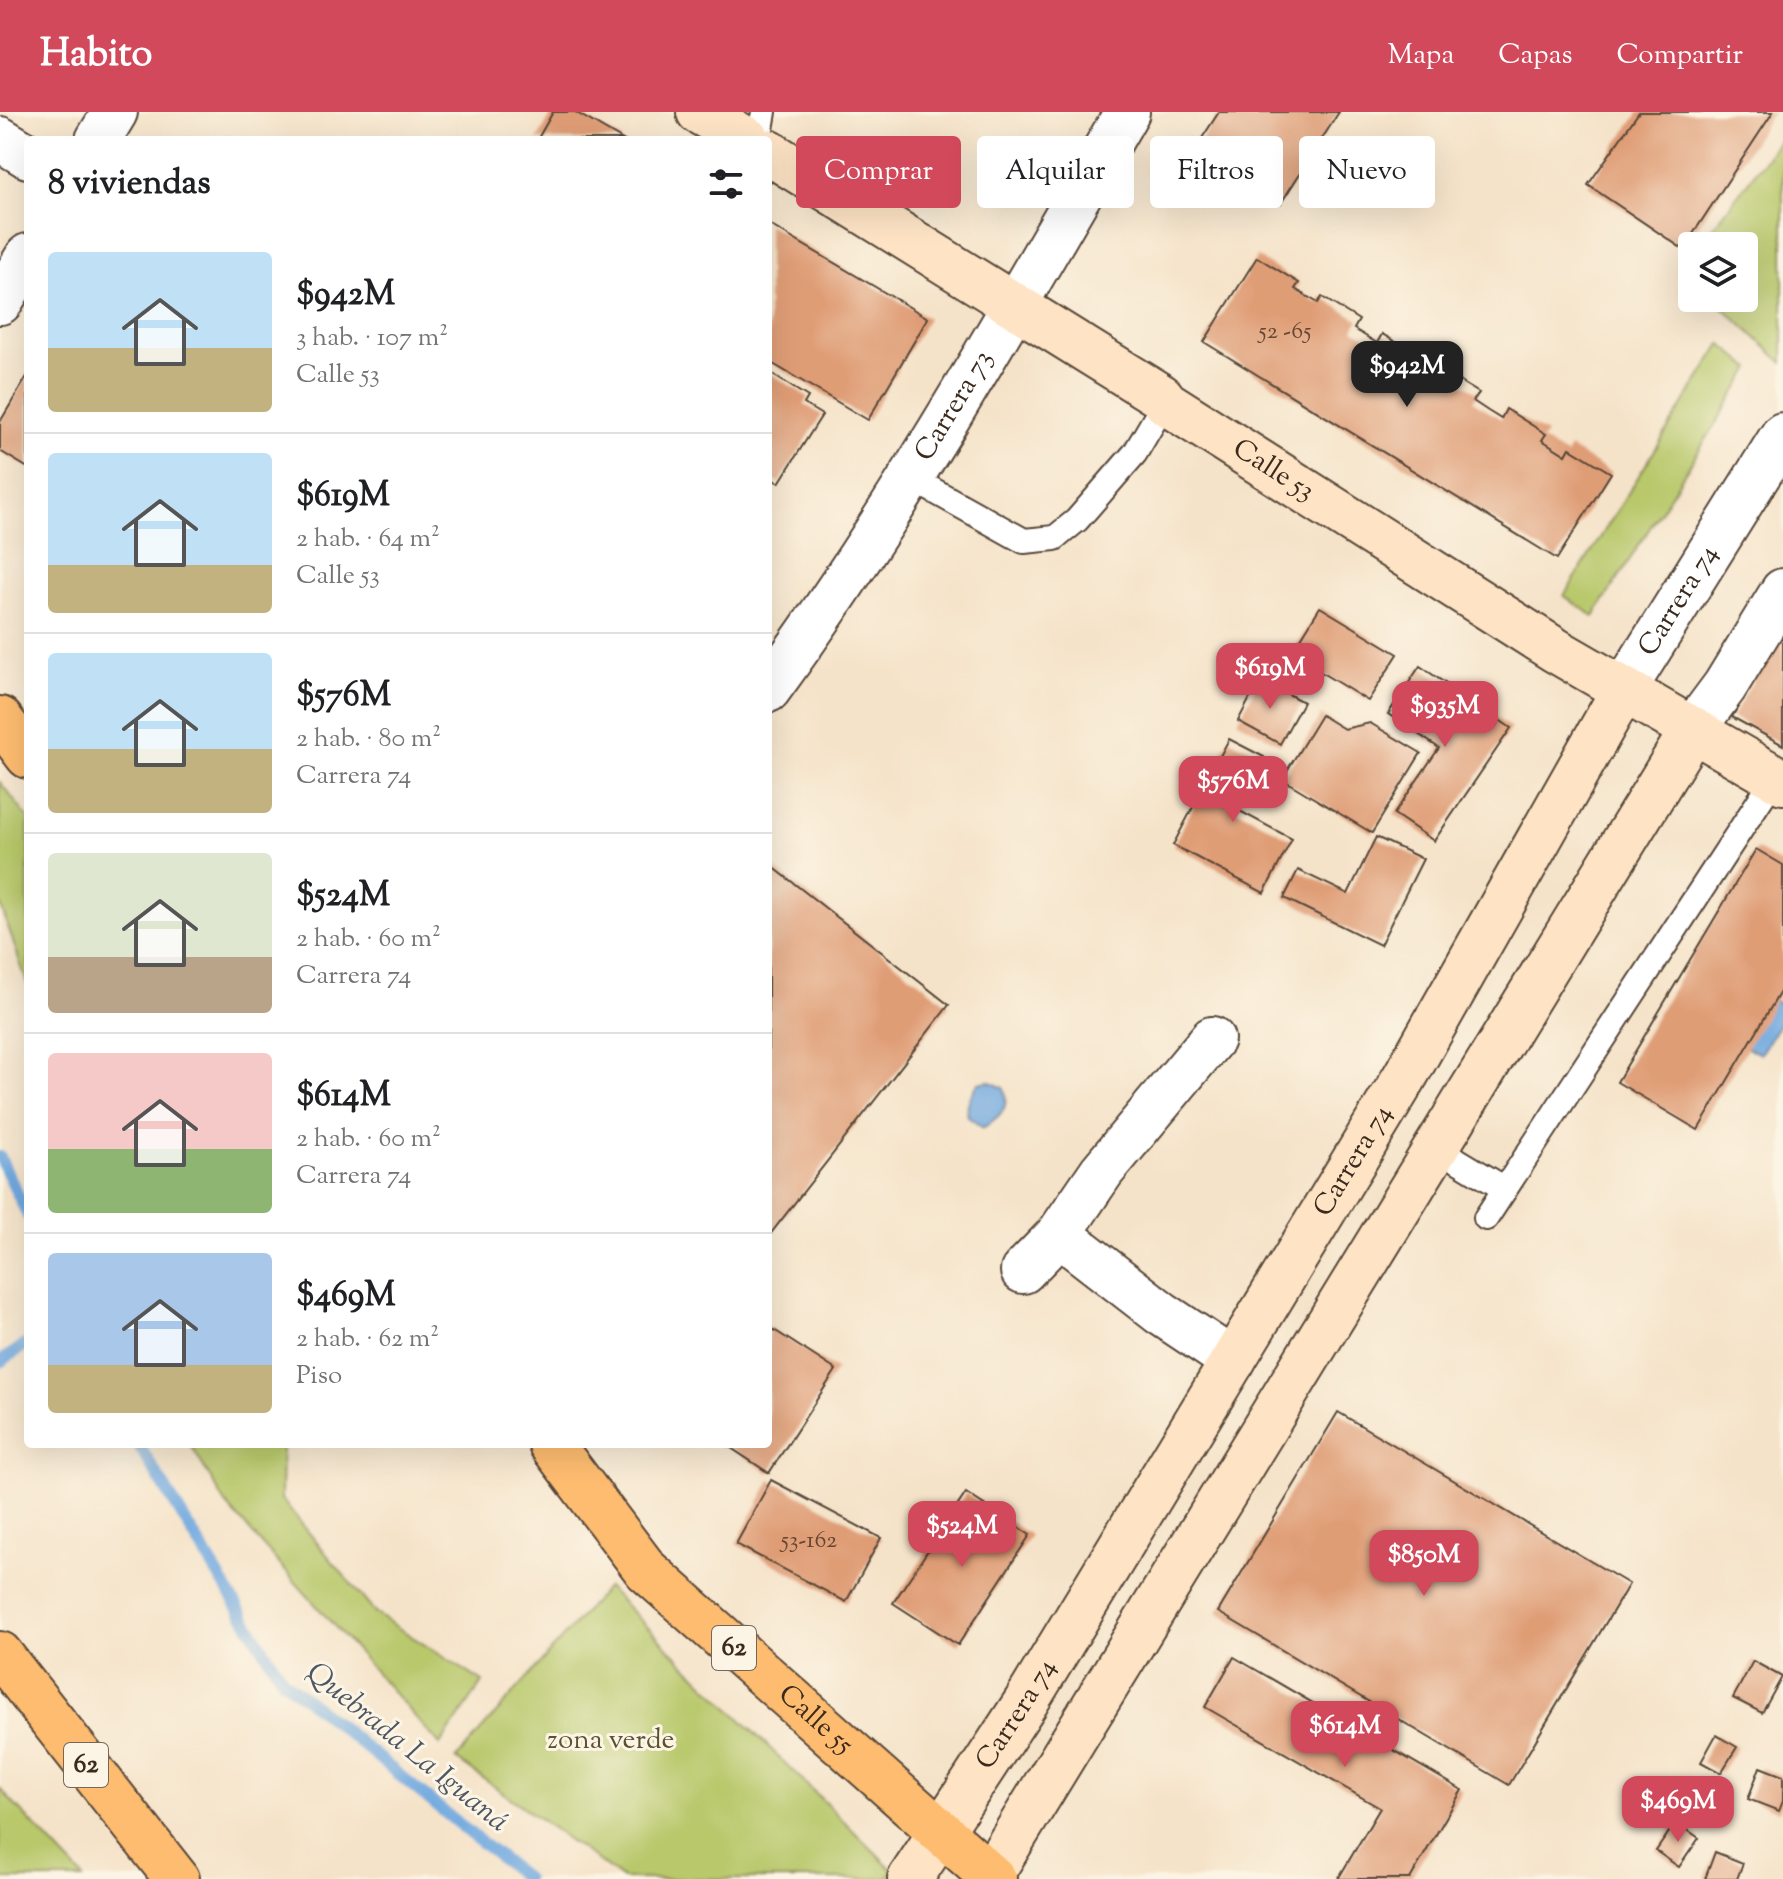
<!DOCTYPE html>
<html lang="es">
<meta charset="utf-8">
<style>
:root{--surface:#fff;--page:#f6f6f6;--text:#202124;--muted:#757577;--line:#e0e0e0;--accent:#d1495b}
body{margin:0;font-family:"Sorts Mill Goudy",serif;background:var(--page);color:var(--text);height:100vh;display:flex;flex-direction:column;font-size:30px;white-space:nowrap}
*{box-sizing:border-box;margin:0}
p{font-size:26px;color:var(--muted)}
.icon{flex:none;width:44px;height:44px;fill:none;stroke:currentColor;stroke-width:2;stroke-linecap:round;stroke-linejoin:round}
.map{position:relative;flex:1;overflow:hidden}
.drawer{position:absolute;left:24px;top:24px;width:748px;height:1312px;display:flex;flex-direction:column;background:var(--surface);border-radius:8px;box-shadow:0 8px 32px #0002}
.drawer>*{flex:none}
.top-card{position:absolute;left:796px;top:24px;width:760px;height:72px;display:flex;gap:16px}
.controls{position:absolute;left:1678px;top:120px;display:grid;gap:16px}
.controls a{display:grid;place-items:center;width:80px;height:80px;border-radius:8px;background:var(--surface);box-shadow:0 8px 32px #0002;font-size:40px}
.price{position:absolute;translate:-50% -68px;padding:0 18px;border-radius:16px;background:var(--accent);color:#fff;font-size:26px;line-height:52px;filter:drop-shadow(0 2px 4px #0008)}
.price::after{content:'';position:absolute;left:50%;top:48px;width:24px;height:18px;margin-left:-12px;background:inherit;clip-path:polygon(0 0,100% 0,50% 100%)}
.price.current{background:#222;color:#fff}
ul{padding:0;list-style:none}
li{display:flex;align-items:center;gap:24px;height:200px;padding:0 24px}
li+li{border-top:2px solid var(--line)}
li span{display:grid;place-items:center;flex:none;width:224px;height:160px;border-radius:8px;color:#555}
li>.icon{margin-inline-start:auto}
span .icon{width:96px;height:96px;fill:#fffc;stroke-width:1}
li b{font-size:34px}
h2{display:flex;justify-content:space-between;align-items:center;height:96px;padding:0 24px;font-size:34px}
.chip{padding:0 28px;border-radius:8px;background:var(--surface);box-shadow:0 8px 32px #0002;font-size:28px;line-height:72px}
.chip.current{background:var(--accent);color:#fff}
header{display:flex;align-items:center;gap:48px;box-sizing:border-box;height:112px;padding:0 40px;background:var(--accent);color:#fff}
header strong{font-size:38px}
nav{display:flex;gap:44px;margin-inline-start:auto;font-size:28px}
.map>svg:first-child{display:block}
.green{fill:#b8c86b;stroke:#7a7944;stroke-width:2}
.water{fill:#70a8df;stroke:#56697e;stroke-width:2}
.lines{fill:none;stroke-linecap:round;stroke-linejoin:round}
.stream{stroke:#70a8df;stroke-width:12}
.building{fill:#df9d76}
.lane-casing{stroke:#574638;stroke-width:28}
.street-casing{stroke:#574638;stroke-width:48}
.secondary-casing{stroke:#574638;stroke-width:48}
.highway-casing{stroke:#574638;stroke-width:48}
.lane{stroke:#fff;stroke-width:24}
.street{stroke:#fff;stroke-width:44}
.secondary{stroke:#fee4c5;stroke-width:44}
.highway{stroke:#fdbc6f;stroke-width:44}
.labels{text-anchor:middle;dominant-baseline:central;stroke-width:6;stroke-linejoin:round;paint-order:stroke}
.number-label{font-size:24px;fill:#644734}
.shield{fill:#fcf5e5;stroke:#75675a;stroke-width:2}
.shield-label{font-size:26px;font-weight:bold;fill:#3b2a1e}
.street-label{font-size:28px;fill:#3b2a1e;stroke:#fcf5e5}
.park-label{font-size:28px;fill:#5a5231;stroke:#fcf5e5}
.water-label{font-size:30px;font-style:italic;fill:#4e5662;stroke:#fcf5e5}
</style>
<header>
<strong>Habito</strong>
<nav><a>Mapa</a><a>Capas</a><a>Compartir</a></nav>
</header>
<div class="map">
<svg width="1783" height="1767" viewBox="0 0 1783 1767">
<rect width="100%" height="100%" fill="#fcf5e5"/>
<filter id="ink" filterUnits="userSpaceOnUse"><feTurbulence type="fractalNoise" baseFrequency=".0125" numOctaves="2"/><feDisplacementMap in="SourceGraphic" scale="16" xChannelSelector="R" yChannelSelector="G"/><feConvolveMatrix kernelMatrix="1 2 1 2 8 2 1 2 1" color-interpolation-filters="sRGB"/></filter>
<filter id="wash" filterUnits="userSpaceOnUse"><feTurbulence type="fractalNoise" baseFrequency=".006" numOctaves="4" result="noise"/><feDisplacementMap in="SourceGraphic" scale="32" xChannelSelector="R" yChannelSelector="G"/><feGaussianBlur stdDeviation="1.8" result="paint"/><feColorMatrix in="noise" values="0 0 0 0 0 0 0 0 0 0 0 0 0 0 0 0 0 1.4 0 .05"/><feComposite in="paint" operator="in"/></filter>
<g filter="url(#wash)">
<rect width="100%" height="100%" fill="#f5e3c9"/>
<g class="green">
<path d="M1783 24V251L1713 186H1744V134H1699Z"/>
<path d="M1721 232 1751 256 1594 504 1564 484Z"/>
<path d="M0 670 28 706V874L0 791Z"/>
<path d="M190 1332H282L281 1387 375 1501 483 1570 440 1633 226 1392Z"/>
<path d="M607 1475 893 1758 887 1767H623L456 1647Z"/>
<path d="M0 1677 81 1763 83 1767H0Z"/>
</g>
<g class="water">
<path d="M1766 884 1783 894V906L1760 942 1738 931Z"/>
<path d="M988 969 1004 976C1010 998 1000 1004 983 1016L968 1005C965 992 971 981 979 971Z"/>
</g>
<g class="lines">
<g class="stream">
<path d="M0 1045 28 1104"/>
<path d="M0 1250 28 1231"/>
<path d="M138 1332 282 1567 526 1767"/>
</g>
</g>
<g id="blocks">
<g class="building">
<path d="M553 0H575L623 28H537Z"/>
<path d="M1219 0H1339L1281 91 1195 37Z"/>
<path d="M1639 0H1773L1683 137 1588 73Z"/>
<path d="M768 112 928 206 868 308 768 249Z"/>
<path d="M1257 145 1299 171 1295 177 1318 191 1322 185 1359 208 1354 217 1377 231 1382 222 1422 246 1419 252 1443 267 1446 261 1479 281 1473 289 1488 299 1501 307 1506 297 1546 322 1542 328 1566 343 1570 336 1611 361 1557 447 1204 230Z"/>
<path d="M768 260 808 285 804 292 822 303 779 371 768 365Z"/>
<path d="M28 263V356L0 339V310Z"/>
<path d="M1320 495 1398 542 1368 589 1291 542Z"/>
<path d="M1783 517V633L1732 605Z"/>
<path d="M1420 554 1511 616 1434 729 1394 702 1439 636 1388 602Z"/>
<path d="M1260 567 1303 590 1280 632 1238 609Z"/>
<path d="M1321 603 1344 617 1370 611 1421 641 1372 721 1282 667Z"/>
<path d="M1229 627 1264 645 1236 697 1292 727 1264 781 1173 733Z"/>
<path d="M1376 725 1423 747 1380 833 1284 786 1298 758 1348 782Z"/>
<path d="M1756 737 1783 753V875L1698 1018 1617 970Z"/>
<path d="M768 751 949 893 768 1125Z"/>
<path d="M768 1214 836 1258 769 1361 725 1332H768Z"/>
<path d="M1338 1300 1629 1472 1509 1673 1218 1500Z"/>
<path d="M771 1368 881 1426 846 1490 736 1432Z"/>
<path d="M966 1381 1030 1423 958 1533 893 1491Z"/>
<path d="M1234 1545 1462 1678 1410 1767H1338L1380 1696 1205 1595Z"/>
<path d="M1753 1549 1782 1565 1762 1601 1733 1586Z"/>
<path d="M1716 1623 1737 1635 1721 1661 1701 1650Z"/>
<path d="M1760 1655 1783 1664V1689L1779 1699 1748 1687Z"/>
<path d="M1676 1710 1699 1726 1679 1755 1656 1739Z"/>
<path d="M1715 1740 1743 1751 1737 1767H1705Z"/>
</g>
</g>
</g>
<g filter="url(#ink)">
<use href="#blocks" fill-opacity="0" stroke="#574638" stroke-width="2"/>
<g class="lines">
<g class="lane-casing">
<g id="lane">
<path d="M759 28 764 0"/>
<path d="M911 366 1024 429 1055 426 1077 408 1135 341 1165 290"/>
<path d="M1437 1036 1505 1077"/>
<path d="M1486 1106 1775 665"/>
</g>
</g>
<g class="street-casing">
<g id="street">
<path d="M0 27 28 44"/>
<path d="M98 28 115 0"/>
<path d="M0 190 28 144"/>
<path id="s1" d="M768 578C902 395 1013 196 1127 0"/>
<path id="s2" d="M1623 579 1783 323"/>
<path d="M1693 617 1725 574 1783 479"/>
<path d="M1059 1122 1161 1201 1233 1249"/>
<path d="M1023 1159 1059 1122 1102 1059 1212 927"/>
</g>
</g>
<g class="secondary-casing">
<g id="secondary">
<path d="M699 0 748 28"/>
<path id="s3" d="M768 40 1162 285 1165 290 1555 538 1783 670"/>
<path id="s4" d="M910 1767 1026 1590 1403 968 1623 579"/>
<path d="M988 1767 1693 617"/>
</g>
</g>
<g class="highway-casing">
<g id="highway">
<path d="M0 607 28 644"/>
<path id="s5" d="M551 1332 646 1458 994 1767"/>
<path d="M0 1542 177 1767"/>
</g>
</g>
<use href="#lane" class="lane"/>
<use href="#street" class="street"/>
<use href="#secondary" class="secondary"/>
<use href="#highway" class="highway"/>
</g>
</g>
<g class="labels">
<g class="number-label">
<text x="1285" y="220">52 -65</text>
<text x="809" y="1429">53-162</text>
</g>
<g class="shield">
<rect x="712" y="1514" width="44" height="44" rx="6"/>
<rect x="64" y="1631" width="44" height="44" rx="6"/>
</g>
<g class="shield-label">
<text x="734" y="1536">62</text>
<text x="86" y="1653">62</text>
</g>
<g class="street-label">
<text stroke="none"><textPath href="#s1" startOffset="340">Carrera 73</textPath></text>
<text stroke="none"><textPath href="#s3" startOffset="598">Calle 53</textPath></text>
<text stroke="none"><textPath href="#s2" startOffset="106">Carrera 74</textPath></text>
<text stroke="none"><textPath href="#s4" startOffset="844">Carrera 74</textPath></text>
<text stroke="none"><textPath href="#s4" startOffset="196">Carrera 74</textPath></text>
<text stroke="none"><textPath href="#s5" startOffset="384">Calle 55</textPath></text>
</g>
<g class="park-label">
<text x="611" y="1629">zona verde</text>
</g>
<g class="water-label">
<text transform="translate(407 1636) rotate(39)">Quebrada La Iguaná</text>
</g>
</g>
</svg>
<div class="controls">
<a><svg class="icon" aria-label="layers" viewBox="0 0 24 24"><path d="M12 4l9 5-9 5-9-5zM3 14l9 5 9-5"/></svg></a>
</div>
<b class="price current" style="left:1407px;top:297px">$942M</b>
<b class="price" style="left:1270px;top:599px">$619M</b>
<b class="price" style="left:1445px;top:637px">$935M</b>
<b class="price" style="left:1233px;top:712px">$576M</b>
<b class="price" style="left:962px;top:1457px">$524M</b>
<b class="price" style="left:1424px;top:1486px">$850M</b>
<b class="price" style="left:1345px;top:1657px">$614M</b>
<b class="price" style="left:1678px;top:1732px">$469M</b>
<div class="top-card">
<a class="chip current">Comprar</a>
<a class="chip">Alquilar</a>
<a class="chip">Filtros</a>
<a class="chip">Nuevo</a>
</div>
<section class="drawer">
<h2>8 viviendas<svg class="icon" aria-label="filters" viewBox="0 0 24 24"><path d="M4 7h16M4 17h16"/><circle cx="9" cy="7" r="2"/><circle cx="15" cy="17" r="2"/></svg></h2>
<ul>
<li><span style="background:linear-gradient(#bfe0f5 60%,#c2b280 0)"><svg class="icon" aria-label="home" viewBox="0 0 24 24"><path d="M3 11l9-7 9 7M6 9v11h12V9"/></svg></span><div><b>$942M</b><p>3 hab. · 107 m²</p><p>Calle 53</p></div></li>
<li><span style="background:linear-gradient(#bfe0f5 70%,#c2b280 0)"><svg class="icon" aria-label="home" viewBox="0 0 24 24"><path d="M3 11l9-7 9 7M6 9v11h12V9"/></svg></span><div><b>$619M</b><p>2 hab. · 64 m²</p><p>Calle 53</p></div></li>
<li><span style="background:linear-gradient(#bfe0f5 60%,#c2b280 0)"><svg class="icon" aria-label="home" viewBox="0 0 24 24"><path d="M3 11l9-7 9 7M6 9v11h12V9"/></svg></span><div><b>$576M</b><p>2 hab. · 80 m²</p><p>Carrera 74</p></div></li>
<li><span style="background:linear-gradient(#dfe7d0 65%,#b9a48a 0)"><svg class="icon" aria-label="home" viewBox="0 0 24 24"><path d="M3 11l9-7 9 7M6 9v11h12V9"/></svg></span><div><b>$524M</b><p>2 hab. · 60 m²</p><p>Carrera 74</p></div></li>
<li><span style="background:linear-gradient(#f6c9c9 60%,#8fb573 0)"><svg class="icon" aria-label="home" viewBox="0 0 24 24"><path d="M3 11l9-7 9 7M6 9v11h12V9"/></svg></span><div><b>$614M</b><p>2 hab. · 60 m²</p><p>Carrera 74</p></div></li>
<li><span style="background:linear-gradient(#a9c7e8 70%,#c2b280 0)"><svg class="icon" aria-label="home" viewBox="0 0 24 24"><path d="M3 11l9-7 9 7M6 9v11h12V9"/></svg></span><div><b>$469M</b><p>2 hab. · 62 m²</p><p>Piso</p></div></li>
</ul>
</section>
</div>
